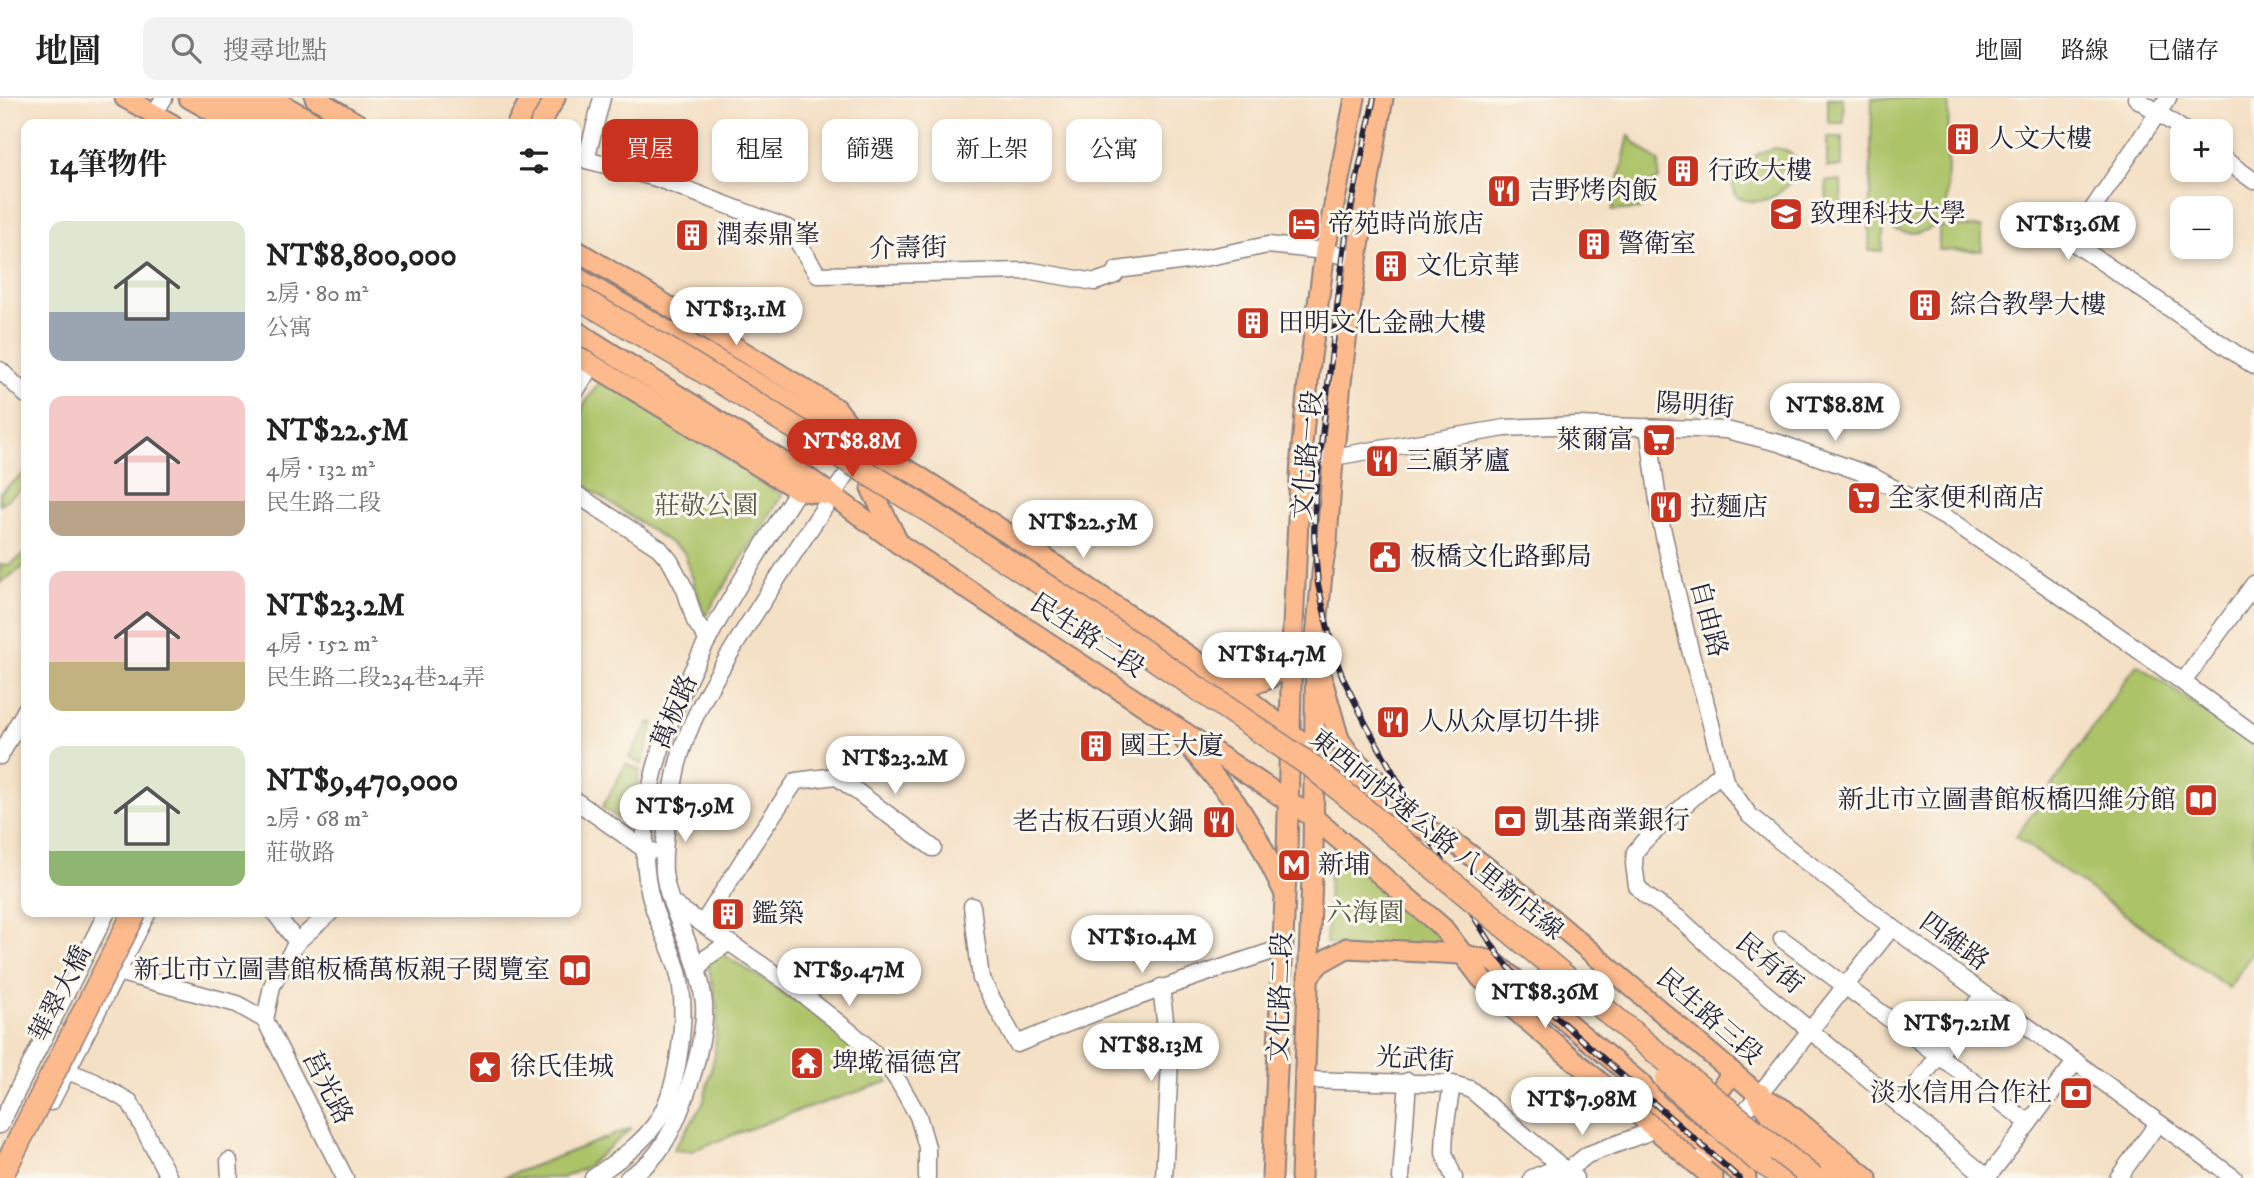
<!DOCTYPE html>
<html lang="zh-TW">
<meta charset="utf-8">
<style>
:root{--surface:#fff;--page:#f2f2f2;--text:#222;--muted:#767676;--line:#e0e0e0;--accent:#c8321e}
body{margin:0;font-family:"IM FELL DW Pica","Noto Serif TC",serif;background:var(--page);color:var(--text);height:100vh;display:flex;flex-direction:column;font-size:26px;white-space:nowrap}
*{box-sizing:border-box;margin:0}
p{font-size:23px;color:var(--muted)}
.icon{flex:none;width:38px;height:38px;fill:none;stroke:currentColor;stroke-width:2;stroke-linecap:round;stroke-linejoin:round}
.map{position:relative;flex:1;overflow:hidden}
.details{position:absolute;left:21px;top:21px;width:560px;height:798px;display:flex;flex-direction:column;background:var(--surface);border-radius:14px;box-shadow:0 4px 10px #0003}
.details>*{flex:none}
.top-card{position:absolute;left:602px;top:21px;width:665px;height:63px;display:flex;gap:14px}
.tools{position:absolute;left:2170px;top:21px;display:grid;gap:14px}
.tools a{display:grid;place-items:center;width:63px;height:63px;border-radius:14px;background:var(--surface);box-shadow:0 4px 10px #0003;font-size:35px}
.price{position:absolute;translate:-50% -60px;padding:0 16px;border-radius:24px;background:#fff;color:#222;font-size:23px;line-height:46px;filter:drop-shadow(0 2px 4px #0008)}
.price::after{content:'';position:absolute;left:50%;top:42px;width:21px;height:16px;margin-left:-10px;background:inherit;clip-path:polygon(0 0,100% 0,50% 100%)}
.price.active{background:var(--accent);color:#fff}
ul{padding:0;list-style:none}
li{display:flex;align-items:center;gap:21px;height:175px;padding:0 28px}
li span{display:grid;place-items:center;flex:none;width:196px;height:140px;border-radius:14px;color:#555}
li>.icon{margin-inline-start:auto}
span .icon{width:84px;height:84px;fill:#fffc;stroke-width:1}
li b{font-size:30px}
h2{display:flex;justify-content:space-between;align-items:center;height:84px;padding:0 28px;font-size:30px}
.tag{padding:0 24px;border-radius:14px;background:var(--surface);box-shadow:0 4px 10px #0003;font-size:24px;line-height:63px}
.tag.active{background:var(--accent);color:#fff}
header{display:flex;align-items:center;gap:42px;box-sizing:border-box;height:98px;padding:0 35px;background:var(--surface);border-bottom:2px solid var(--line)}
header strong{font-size:33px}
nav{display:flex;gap:38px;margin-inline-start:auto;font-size:24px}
.search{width:490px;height:63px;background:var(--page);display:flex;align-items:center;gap:18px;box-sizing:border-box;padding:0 24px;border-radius:14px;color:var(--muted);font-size:26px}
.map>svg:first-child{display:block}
.green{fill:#acc368;stroke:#677252;stroke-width:2}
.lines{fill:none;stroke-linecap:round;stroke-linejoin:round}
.minor-casing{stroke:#8b8180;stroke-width:19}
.major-casing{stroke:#8b8180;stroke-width:23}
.highway-casing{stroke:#8b8180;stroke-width:26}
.minor{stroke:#fff;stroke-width:16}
.major{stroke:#fcba8d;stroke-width:19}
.highway{stroke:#fcba8d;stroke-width:23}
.rail-casing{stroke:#22223b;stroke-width:6}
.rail{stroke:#fbf7ec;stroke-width:3.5;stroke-dasharray:10;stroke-linecap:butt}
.highway-bridge-casing{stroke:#8b8180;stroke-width:26;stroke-linecap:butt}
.highway-bridge{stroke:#fcba8d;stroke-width:23}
.labels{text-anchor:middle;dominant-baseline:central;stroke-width:6;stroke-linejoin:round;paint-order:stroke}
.poi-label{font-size:26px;fill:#22223b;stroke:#fbf7ec;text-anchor:start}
.street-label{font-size:26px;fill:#22223b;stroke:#fbf7ec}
.park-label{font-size:26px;fill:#525a4b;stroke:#fbf7ec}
</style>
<header>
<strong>地圖</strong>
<div class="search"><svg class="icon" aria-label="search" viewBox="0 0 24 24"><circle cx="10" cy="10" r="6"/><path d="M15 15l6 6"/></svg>搜尋地點</div>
<nav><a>地圖</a><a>路線</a><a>已儲存</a></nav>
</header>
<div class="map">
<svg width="2254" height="1080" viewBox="0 0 2254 1080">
<rect width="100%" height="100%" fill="#fbf7ec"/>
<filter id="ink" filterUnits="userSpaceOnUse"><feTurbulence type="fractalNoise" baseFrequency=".0143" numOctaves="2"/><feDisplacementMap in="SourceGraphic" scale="14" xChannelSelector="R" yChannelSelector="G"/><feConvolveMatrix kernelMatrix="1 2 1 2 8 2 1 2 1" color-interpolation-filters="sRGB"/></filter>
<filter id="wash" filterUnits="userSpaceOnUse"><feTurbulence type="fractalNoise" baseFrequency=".00686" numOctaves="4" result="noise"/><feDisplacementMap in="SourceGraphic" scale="28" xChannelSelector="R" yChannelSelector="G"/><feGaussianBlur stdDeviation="1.57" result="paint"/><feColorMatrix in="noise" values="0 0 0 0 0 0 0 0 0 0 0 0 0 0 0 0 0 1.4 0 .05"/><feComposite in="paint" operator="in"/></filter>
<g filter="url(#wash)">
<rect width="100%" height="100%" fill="#f4e0c5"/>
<g class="green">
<path d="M1828 0H1843L1844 25H1828Z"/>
<path d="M1872 0H1948L1949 2 1947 109C1938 138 1906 141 1884 126L1882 153H1869Z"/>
<path d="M1629 37 1634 44 1659 64V81C1648 87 1640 99 1641 111L1612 113Z"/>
<rect x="1827" y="39" width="15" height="30"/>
<path d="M1773 50C1822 51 1781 121 1737 99 1723 74 1753 56 1773 50Z"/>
<path d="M1826 83H1841L1842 113H1827Z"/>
<path d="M1939 129H1982V153L1939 152Z"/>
<path d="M601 280 782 397 705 519 684 454 576 382V320Z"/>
<path d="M26 374V387L0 407V394Z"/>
<path d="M26 455V467L0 485V466L9 467Z"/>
<path d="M2137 566 2254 648V852L2229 890 2016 739Z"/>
<path d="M650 624 654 626 642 666 629 660Z"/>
<path d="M626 666 640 672 631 729 602 710Z"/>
<path d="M1335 747 1460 856 1347 850 1326 845 1330 770Z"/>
<path d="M721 855 808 910 880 971 888 984 789 1016 691 1053 673 1052 703 1006 715 956 717 908 708 866Z"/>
<path d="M632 1030 585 1070 562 1080H502Z"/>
</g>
</g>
<g filter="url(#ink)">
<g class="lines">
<g class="minor-casing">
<g id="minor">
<path d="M602 0 586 62 656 80 790 131 818 177 1032 173 1095 184 1115 177 1117 172 1194 162 1268 147 1325 153 1356 161"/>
<path d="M2136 0 2185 33"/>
<path d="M2168 0 2071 143 2254 268"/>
<path d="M154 16 164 0"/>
<path d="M2221 59 2254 83"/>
<path d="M0 272 26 297"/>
<path d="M576 293 592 266"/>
<path d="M1648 329 1661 425 1691 556 1704 598 1725 683 1749 717 1797 757 1892 829 2234 1080"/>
<path d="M1301 358 1333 359 1505 330 1577 327 1726 332 1779 345 1872 378 1955 425 2126 543 2254 636"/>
<path d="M576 396 659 450 670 463 685 491 695 523 708 542"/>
<path d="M2183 584 2254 486"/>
<path d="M0 658 26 611"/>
<path d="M1723 673 1644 743 1635 754 1634 766 1637 788 1645 797 1681 822 1724 861 1988 1080"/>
<path d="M576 703 644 751 652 753"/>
<path d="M672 805 788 885 853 936 886 966 900 986 918 1018 927 1049V1080"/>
<path d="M972 808 981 881 1017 946C1104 909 1192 879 1282 850"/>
<path d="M274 814 297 844"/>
<path d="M703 825 753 746 796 683 836 678 933 750"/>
<path d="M1782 841 2029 1025"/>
<path d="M698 873 706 860 728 845"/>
<path d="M117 874 237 906 265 922"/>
<path d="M1161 889 1170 963 1164 1080"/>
<path d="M265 922 345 1080"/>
<path d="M265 922 272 888 297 844 331 814"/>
<path d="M67 973 93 983 130 1004 169 1080"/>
<path d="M1304 982 1452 986 1470 991 1575 1080"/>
<path d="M1452 986 1445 1031 1444 1055 1454 1080"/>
<path d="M51 1004 148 814"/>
<path d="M1901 1009 1983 896"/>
<path d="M0 1027 107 814"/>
<path d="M229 1063 230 1080"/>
<path d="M1697 1067 1759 997 1892 829"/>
<path d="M593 1080C615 1064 640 1048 656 1025 680 989 689 910 677 870 671 850 661 831 654 811 640 769 643 717 654 675 680 574 743 479 798 392"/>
<path d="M628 1080C636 1074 646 1068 653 1060 679 1032 707 944 704 906 703 896 701 885 698 875 690 841 668 810 664 774 662 748 671 696 677 669 689 619 719 574 745 531 782 473 820 415 859 358"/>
<path d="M1401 1080 1408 983"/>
<path d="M1532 1080 1552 1072 1567 1073 1587 1057 1646 1035 1653 1028"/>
<path d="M1987 1080 2076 963"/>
<path d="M2118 1080 2158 1025"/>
</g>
</g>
<g class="major-casing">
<g id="major">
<path d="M125 0 172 26"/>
<path d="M189 0 235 26"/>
<path d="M271 0 316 26"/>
<path d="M315 0 358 26"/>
<path d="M517 26 531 0"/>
<path d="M540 26 555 0"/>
<path d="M576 152 837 311 859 340"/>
<path d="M576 179 866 349 915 376 1024 446 1227 584 1290 635 1343 673 1398 719 1452 743 1531 803 1759 997 1785 1012 1867 1080"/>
<path d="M576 233 807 379 899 446 1314 720 1443 830 1481 880 1509 907 1713 1080"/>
<path d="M576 257 798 392 828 397"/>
<path d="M887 374 880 376 872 384V392L897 442"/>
<path d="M1321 578 1339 641 1350 657 1396 701"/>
<path d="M1228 584C1256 591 1281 581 1291 553"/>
<path d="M1184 642 1235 704 1256 737 1284 794"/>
<path d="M1308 879 1320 865 1347 850 1460 856 1493 863 1640 985 1657 1006 1746 1080"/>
<path d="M1706 1014 1732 974"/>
<path d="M1272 1080 1287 755 1292 549 1301 358 1309 274 1325 153 1355 0"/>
<path d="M1301 1080 1313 751 1316 539 1323 466 1327 444C1336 295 1357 147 1383 0"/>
</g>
</g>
<g class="highway-casing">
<g id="highway">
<path d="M213 0 257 26"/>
<path d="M247 5 283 26"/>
<path d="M1759 997 1780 1029 1840 1080"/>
<path d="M1759 1063 1787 1080"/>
</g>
</g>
<use href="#minor" class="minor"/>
<use href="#major" class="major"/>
<use href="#highway" class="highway"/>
<g class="rail-casing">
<path id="rail" d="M1374 0 1348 124 1341 175 1315 399 1314 438 1318 486 1333 553 1343 580 1367 628 1476 822 1500 859 1538 903 1739 1080"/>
</g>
<use href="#rail" class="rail"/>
<g class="highway-bridge-casing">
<g id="highway-bridge">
<path d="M576 198 677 257 934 416 1089 516 1314 670 1651 950 1813 1080"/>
<path d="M1667 982 1759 1063"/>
<path d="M0 1080 135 814"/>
</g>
</g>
<use href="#highway-bridge" class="highway-bridge"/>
</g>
</g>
<defs>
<g id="building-square" transform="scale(1.75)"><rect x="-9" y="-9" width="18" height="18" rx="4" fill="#c8321e" stroke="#fbf7ec"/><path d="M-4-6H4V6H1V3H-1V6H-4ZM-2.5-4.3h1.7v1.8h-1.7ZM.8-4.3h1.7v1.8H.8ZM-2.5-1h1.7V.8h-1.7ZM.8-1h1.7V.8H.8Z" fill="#fff"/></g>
<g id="restaurant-square" transform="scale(1.75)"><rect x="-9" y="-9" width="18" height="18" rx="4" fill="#c8321e" stroke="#fbf7ec"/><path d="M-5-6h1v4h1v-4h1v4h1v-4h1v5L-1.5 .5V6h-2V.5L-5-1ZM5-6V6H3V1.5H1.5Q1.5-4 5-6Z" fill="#fff"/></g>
<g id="university-square" transform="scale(1.75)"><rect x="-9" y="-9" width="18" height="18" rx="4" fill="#c8321e" stroke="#fbf7ec"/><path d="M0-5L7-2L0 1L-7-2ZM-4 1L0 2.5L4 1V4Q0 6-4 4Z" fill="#fff"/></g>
<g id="hotel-square" transform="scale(1.75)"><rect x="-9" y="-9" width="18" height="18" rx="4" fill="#c8321e" stroke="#fbf7ec"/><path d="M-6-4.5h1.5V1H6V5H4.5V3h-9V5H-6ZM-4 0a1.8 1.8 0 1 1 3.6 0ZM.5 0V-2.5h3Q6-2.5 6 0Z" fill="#fff"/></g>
<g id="supermarket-square" transform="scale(1.75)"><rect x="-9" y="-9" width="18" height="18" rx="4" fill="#c8321e" stroke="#fbf7ec"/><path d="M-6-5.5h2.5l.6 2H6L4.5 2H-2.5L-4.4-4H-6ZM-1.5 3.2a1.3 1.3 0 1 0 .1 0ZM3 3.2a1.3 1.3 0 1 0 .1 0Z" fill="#fff"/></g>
<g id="civic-square" transform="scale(1.75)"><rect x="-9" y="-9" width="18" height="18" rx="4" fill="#c8321e" stroke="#fbf7ec"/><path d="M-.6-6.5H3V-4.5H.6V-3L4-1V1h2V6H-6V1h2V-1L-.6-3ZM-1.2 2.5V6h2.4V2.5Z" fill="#fff"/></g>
<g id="library-square" transform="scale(1.75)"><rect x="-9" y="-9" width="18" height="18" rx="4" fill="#c8321e" stroke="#fbf7ec"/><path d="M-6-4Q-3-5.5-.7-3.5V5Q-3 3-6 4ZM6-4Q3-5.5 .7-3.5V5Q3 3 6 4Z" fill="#fff"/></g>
<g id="bank-square" transform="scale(1.75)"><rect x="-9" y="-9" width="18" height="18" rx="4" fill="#c8321e" stroke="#fbf7ec"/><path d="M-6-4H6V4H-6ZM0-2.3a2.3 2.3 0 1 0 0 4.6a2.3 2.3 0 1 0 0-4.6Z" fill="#fff"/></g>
<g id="metro-square" transform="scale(1.75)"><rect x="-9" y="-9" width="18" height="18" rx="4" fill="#c8321e" stroke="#fbf7ec"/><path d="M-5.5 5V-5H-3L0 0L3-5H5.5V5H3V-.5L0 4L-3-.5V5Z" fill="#fff"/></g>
<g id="temple-square" transform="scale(1.75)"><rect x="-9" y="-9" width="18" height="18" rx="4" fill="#c8321e" stroke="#fbf7ec"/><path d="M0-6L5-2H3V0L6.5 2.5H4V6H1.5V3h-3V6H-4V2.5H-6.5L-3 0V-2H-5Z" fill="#fff"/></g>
<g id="sight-square" transform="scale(1.75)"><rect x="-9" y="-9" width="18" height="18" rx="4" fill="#c8321e" stroke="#fbf7ec"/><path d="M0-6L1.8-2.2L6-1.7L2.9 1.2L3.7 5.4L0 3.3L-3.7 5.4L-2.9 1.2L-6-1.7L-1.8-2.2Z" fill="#fff"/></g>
</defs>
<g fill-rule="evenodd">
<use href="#building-square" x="1963" y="41"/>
<use href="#building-square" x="1683" y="73"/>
<use href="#restaurant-square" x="1504" y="93"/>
<use href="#university-square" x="1786" y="116"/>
<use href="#hotel-square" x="1304" y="126"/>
<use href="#building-square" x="692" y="137"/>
<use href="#building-square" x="1594" y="146"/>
<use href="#building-square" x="1391" y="168"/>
<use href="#building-square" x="1925" y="207"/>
<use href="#building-square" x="1253" y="225"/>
<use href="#supermarket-square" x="1659" y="342"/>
<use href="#restaurant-square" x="1382" y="363"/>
<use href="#supermarket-square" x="1864" y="400"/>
<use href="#restaurant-square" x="1666" y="409"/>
<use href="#civic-square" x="1385" y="459"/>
<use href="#restaurant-square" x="1393" y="624"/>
<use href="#building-square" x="1096" y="648"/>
<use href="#library-square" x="2201" y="702"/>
<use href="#bank-square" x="1510" y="723"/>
<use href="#restaurant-square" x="1219" y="724"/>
<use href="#metro-square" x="1294" y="767"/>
<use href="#building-square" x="728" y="816"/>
<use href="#library-square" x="575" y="872"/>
<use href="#temple-square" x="807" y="965"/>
<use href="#sight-square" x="485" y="969"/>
<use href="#bank-square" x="2076" y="995"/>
</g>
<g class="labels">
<g class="poi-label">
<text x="1988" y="41">人文大樓</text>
<text x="1708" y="73">行政大樓</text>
<text x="1528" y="93">吉野烤肉飯</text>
<text x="1810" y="116">致理科技大學</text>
<text x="1328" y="126">帝苑時尚旅店</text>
<text x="716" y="137">潤泰鼎峯</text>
<text x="1618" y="146">警衛室</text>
<text x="1416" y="168">文化京華</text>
<text x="1950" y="207">綜合教學大樓</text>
<text x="1278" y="225">田明文化金融大樓</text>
<text x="1634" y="342" text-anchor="end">萊爾富</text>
<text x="1406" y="363">三顧茅廬</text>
<text x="1888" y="400">全家便利商店</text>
<text x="1690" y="409">拉麵店</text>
<text x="1410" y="459">板橋文化路郵局</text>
<text x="1418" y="624">人从众厚切牛排</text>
<text x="1120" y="648">國王大廈</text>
<text x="2176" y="702" text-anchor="end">新北市立圖書館板橋四維分館</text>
<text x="1534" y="723">凱基商業銀行</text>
<text x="1194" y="724" text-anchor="end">老古板石頭火鍋</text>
<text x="1318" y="767">新埔</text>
<text x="752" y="816">鑑築</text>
<text x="550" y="872" text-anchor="end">新北市立圖書館板橋萬板親子閱覽室</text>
<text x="832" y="965">埤墘福德宮</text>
<text x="510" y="969">徐氏佳城</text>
<text x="2052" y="995" text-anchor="end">淡水信用合作社</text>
</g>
<g class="street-label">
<text transform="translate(908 151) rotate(-1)">介壽街</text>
<text transform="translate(1695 308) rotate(4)">陽明街</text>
<text transform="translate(1308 357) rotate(-85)">文化路一段</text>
<text transform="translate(1708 521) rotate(75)">自由路</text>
<text transform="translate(1087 538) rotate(33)">民生路二段</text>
<text transform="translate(675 614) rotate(-67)">萬板路</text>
<text transform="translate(1436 737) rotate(39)">東西向快速公路 八里新店線</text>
<text transform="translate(1954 844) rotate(36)">四維路</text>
<text transform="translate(1769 866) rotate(40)">民有街</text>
<text transform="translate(61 896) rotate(-63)">華翠大橋</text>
<text transform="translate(1281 899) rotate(-88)">文化路二段</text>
<text transform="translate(1709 919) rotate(41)">民生路三段</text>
<text transform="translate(1415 962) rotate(4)">光武街</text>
<text transform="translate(327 990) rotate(63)">莒光路</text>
</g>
<g class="park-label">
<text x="706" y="408">莊敬公園</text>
<text x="1365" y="815">六海園</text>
</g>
</g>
</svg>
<div class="tools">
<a>+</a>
<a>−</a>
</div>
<b class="price" style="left:2068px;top:164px">NT$13.6M</b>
<b class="price" style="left:736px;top:249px">NT$13.1M</b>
<b class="price" style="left:1835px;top:345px">NT$8.8M</b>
<b class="price active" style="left:852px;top:381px">NT$8.8M</b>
<b class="price" style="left:1083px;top:462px">NT$22.5M</b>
<b class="price" style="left:1272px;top:594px">NT$14.7M</b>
<b class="price" style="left:895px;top:698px">NT$23.2M</b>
<b class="price" style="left:685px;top:746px">NT$7.9M</b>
<b class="price" style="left:1142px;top:877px">NT$10.4M</b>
<b class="price" style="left:849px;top:910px">NT$9.47M</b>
<b class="price" style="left:1545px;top:932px">NT$8.36M</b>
<b class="price" style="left:1957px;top:963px">NT$7.21M</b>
<b class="price" style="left:1151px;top:985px">NT$8.13M</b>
<b class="price" style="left:1582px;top:1039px">NT$7.98M</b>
<div class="top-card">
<a class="tag active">買屋</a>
<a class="tag">租屋</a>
<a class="tag">篩選</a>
<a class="tag">新上架</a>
<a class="tag">公寓</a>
</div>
<section class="details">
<h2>14筆物件<svg class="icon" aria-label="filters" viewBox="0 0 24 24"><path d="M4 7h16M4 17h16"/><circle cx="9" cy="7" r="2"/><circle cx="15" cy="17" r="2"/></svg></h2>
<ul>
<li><span style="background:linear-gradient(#dfe7d0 65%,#9aa5b1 0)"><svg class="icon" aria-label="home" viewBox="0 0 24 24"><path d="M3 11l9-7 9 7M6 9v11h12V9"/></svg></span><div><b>NT$8,800,000</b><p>2房 · 80 m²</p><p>公寓</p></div></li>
<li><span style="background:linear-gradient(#f6c9c9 75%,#b9a48a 0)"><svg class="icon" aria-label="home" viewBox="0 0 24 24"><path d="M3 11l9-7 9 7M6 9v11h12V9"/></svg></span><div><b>NT$22.5M</b><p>4房 · 132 m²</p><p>民生路二段</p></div></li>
<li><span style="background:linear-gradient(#f6c9c9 65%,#c2b280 0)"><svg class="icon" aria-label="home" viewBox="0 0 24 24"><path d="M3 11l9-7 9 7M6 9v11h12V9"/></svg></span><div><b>NT$23.2M</b><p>4房 · 152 m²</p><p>民生路二段234巷24弄</p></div></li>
<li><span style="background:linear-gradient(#dfe7d0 75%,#8fb573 0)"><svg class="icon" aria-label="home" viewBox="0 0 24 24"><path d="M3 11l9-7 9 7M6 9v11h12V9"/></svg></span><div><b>NT$9,470,000</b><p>2房 · 68 m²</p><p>莊敬路</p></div></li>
</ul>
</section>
</div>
